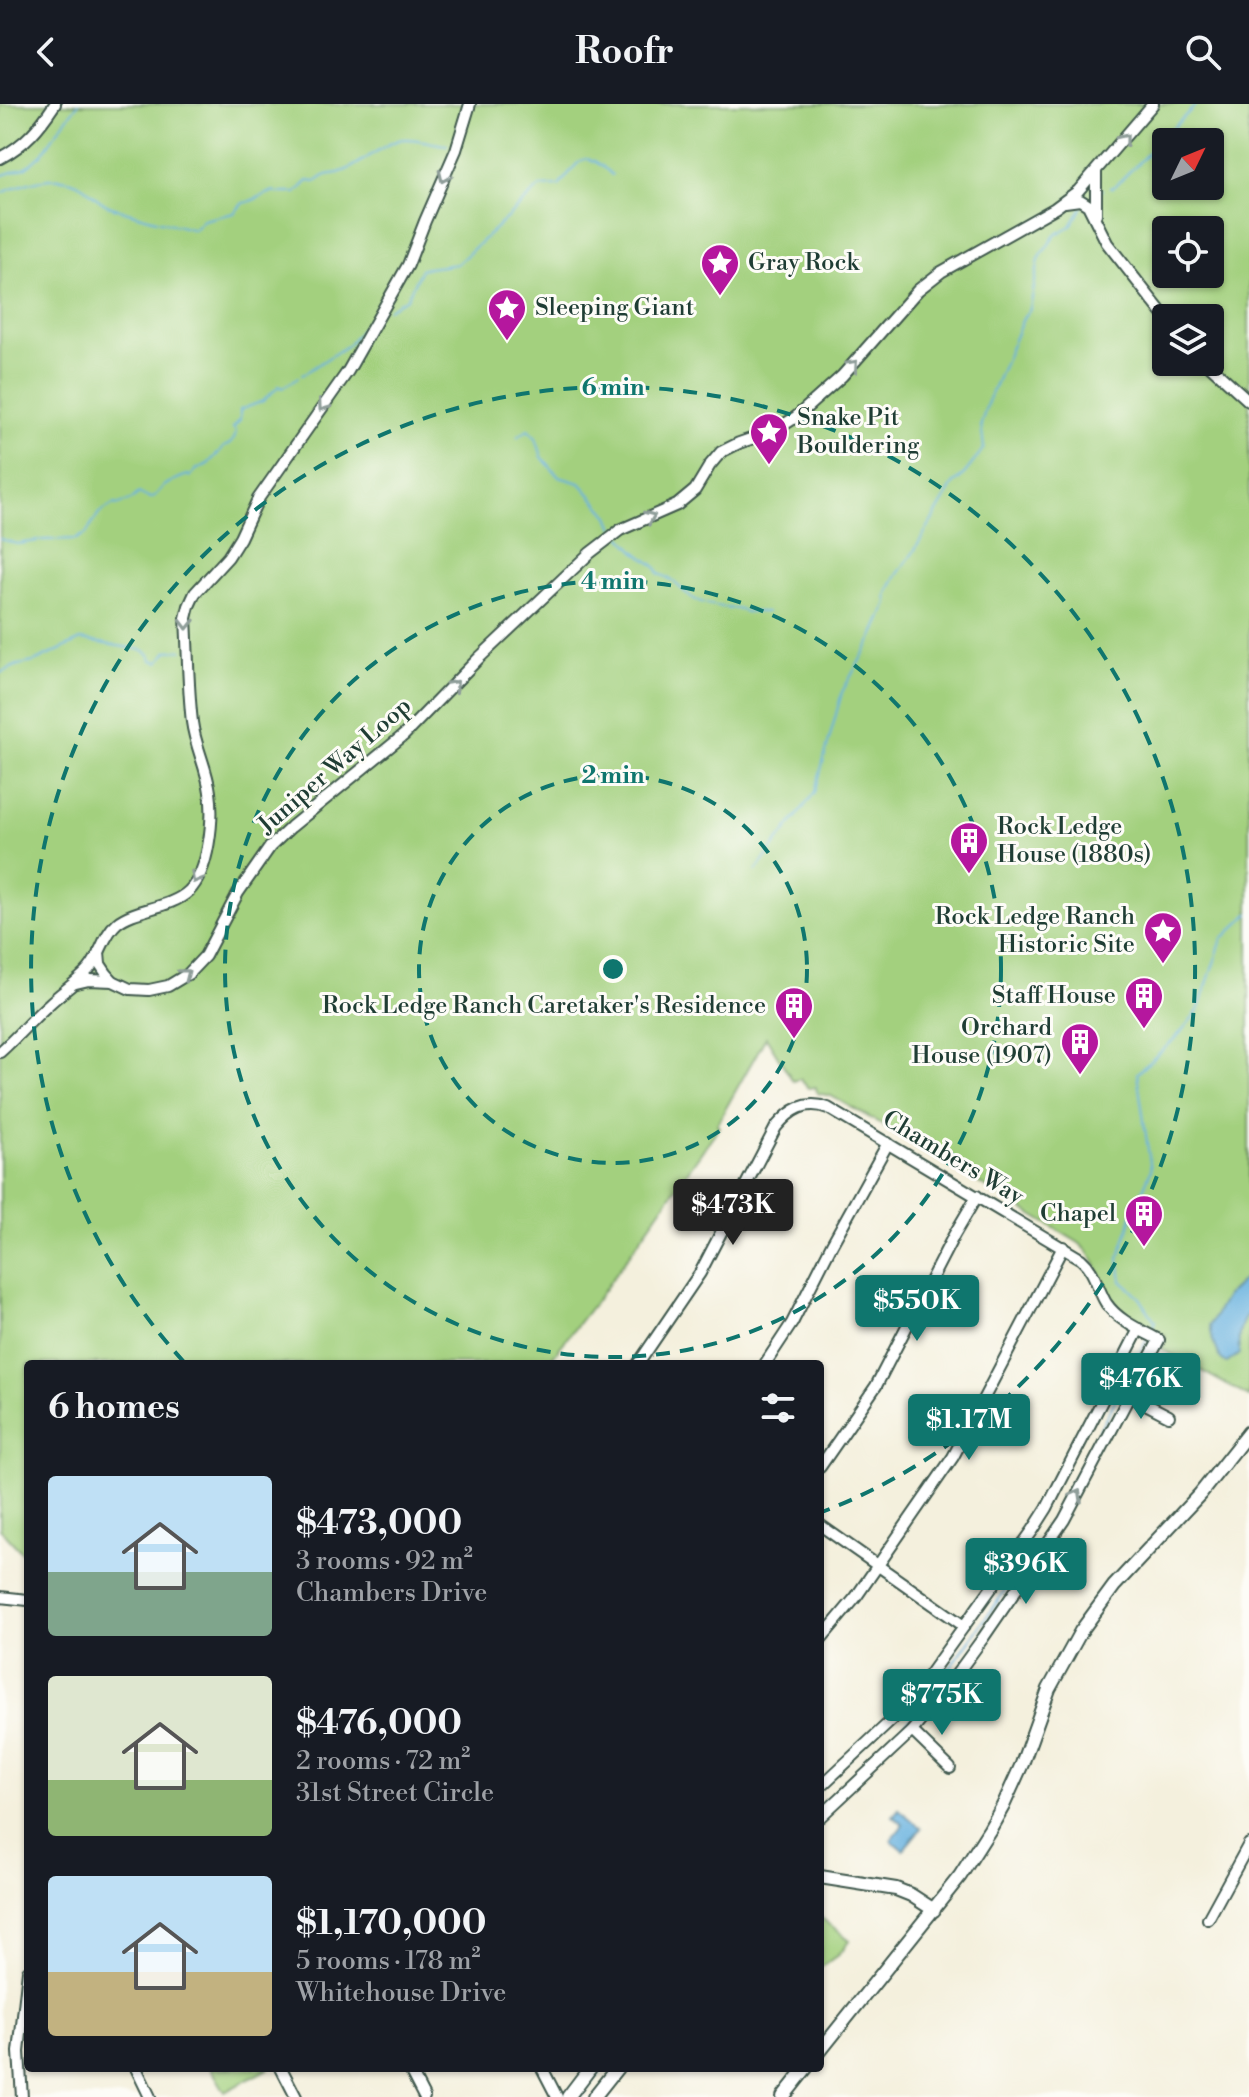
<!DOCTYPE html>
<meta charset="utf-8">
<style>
:root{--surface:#171b24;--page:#242831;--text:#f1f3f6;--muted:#9ea1a6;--accent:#0f766e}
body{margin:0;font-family:"Libre Bodoni",serif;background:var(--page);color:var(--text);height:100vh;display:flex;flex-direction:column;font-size:30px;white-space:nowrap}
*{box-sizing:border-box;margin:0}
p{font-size:26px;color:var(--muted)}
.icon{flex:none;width:44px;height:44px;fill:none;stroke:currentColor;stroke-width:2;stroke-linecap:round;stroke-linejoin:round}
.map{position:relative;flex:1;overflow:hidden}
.panel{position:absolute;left:24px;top:1256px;width:800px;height:712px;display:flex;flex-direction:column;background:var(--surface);border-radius:8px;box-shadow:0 2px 6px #0004}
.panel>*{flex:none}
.needle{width:52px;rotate:47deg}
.tools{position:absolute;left:1152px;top:24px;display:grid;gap:16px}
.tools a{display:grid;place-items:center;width:72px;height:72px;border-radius:8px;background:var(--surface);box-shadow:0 2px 6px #0004;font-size:40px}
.price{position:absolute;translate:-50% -68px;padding:0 18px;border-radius:8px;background:var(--accent);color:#fff;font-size:26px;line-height:52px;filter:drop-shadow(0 2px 4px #0008)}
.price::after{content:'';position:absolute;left:50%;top:48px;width:24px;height:18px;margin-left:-12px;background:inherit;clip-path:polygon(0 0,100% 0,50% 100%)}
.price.active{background:#222;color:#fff}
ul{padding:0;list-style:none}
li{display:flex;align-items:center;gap:24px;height:200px;padding:0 24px}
li span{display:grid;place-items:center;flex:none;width:224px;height:160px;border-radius:8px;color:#555}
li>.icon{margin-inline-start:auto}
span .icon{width:96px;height:96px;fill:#fffc;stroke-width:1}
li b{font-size:34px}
h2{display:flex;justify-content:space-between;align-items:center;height:96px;padding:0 24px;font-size:34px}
header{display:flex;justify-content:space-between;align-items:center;height:104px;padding:0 24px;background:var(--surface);font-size:36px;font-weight:700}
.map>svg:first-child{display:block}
.green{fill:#a3d07e;stroke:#618659;stroke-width:2;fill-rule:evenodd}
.water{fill:#66b1df;stroke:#42778a;stroke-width:2}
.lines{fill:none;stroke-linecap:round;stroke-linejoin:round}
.stream{stroke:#66b1df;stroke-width:2}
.minor-casing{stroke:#3f584d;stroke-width:14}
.major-casing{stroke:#3f584d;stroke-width:16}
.minor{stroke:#fff;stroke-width:10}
.major{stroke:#fff;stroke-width:12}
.oneway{stroke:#8f9e9a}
.ring{fill:none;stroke:#0f766e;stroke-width:4;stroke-dasharray:14 10}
.labels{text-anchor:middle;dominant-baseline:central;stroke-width:6;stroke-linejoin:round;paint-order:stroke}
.poi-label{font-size:24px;fill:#1f3d34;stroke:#fdfcf7;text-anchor:end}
.street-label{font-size:24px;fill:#1f3d34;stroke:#fdfcf7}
.centre{fill:#0f766e;stroke:#fdfcf7;stroke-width:4}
.ring-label{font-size:24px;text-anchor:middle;font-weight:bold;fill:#0f766e;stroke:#fdfcf7;stroke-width:6;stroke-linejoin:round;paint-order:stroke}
</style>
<header><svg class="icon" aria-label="back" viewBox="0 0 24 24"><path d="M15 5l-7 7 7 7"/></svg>Roofr<svg class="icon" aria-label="search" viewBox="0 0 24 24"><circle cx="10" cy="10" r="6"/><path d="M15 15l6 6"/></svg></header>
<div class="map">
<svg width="1249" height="1993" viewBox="0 0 1249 1993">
<rect width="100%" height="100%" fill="#fdfcf7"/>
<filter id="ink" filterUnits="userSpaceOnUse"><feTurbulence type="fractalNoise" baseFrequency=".0125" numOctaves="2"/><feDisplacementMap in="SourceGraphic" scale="16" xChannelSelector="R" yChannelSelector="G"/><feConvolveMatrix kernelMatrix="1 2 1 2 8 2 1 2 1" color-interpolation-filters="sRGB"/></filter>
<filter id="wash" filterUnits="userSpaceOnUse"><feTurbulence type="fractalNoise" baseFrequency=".006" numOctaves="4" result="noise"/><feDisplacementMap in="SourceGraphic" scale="32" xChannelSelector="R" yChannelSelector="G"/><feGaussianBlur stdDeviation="1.8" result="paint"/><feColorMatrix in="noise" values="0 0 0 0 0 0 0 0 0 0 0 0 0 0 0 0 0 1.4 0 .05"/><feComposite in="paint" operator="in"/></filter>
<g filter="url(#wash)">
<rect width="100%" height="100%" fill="#f4f0dd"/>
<g class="green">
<path d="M0 0H1249V1293L1162 1245 1166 1236 1165 1231C1147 1221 1123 1212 1112 1194 1099 1174 1099 1155 1079 1139L881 1020 831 992 817 989 816 983 808 984 800 975 793 977 766 933 717 1020 719 1023 605 1185 547 1260H28V1455L0 1425ZM1166 38H1210V82H1166ZM1166 126H1210V170H1166ZM1166 214H1210V258H1166Z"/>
<path d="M820 1813 850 1836 839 1850 820 1864Z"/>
<path d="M211 1964H269L225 1988Z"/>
</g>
<g class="water">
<path d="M1249 1170V1209C1238 1220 1238 1236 1239 1250L1227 1259 1221 1255 1213 1237 1210 1221 1226 1192Z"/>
<path d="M899 1705 921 1724 903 1746 891 1736 903 1721 893 1712Z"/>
</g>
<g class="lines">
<g class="stream">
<path d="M0 72 27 63 41 51 59 25 78 0"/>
<path d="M1110 84 1115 82 1197 0"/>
<path d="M1102 86H1103"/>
<path d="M0 90C23 79 61 66 84 83 93 90 98 97 109 102 137 112 166 118 194 126L203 116 234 109 243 99 248 98 274 87 277 89H296L308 77 316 78C331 66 330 73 344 67 361 61 387 36 404 35 420 34 431 40 447 41"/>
<path d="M388 205 407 194 421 165 457 160 540 83 559 82C581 55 583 43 612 71"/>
<path d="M302 271 348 241 368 216"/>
<path d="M517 333 528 326 536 334 542 353 559 373 580 379 609 412 614 424"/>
<path d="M621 432 635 447 656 463 659 470C673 474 680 485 691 493 700 500 729 505 740 505L745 508H767"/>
<path d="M0 435 17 440 44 436 76 435 86 430 99 409 114 400 117 401 131 396 139 389C153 398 153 394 162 384 167 379 181 373 188 371L190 373 196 366 208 360 224 343 230 340 234 335 236 328 233 324 240 316V306L263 297 279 282 282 284 298 274"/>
<path d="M0 569 18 561 34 558 81 536 143 546 150 551 152 556 159 558 167 547 182 546"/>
<path d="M756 767 815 688 842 588 872 535 888 499 887 491 895 474 913 449 954 379C964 374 976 354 984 344L981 320 987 300 1024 212 1030 205 1039 155 1055 131 1071 122 1082 103"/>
<path d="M1151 1227 1155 1217 1140 1194 1122 1177 1119 1155 1132 1112 1151 1066 1137 969 1176 934 1198 907 1222 835 1249 810"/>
<path d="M820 1703 904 1622 936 1584 1036 1443 1054 1414 1148 1233"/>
<path d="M581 1993 604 1964"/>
</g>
</g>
</g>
<g filter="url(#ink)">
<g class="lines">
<g class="minor-casing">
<g id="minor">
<path d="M0 54C26 40 39 24 55 0"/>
<path d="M1065 98 1080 96 1088 101 1107 139 1166 214"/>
<path d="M1096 110V68"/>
<path d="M1206 258 1249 297"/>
<path d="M99 848 100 860 106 869 113 877 130 885 149 886 168 882 188 870 205 852 238 789 270 743 291 723 404 631 479 554 590 449 620 426 677 401 695 386 710 361 721 348 739 339 774 327 796 313 842 272 918 186 941 168 1055 104 1078 87 1153 0"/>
<path d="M76 879 89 876 113 877"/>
<path d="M0 948C17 933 31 916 48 901 61 888 77 879 89 865 101 851 103 831 117 819 135 804 170 805 189 787 209 767 214 715 210 688 207 664 195 642 192 618 188 584 188 549 186 514L189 502 195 489 228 453 240 434 258 395 348 267 408 161 425 117 456 46 470 0"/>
<path d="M638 1260 700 1169 776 1023C791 1005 806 996 828 1004L1081 1155C1095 1167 1097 1184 1106 1199 1118 1217 1141 1226 1159 1236L1064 1416 983 1534 940 1593 912 1627 820 1713"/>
<path d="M765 1260 792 1219 832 1140 888 1039"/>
<path d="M1130 1292 1169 1312"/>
<path d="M820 1363 876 1282 954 1131 977 1092"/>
<path d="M820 1421 964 1522"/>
<path d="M0 1493 28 1496"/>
<path d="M820 1536 856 1493 953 1353 1063 1143"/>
<path d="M912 1627 950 1664"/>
<path d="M820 1683 893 1615 911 1596 1033 1426 1047 1404 1139 1225"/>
<path d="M1208 1815 1249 1740"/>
<path d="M136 1964 150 1993"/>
<path d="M281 1964 296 1993"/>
<path d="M409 1964 424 1993"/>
<path d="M542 1964 557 1993"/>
<path d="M22 1993 19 1948 28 1867"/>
</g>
</g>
<g class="major-casing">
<g id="major">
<path d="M820 1773 896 1785 911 1791 934 1806"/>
<path d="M820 1947 960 1772 990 1725 1003 1702 1022 1660 1049 1585 1081 1527 1114 1482 1200 1390 1249 1328"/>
<path d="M568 1993 590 1964"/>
<path d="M594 1993 617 1964"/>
<path d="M783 1993 806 1964"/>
</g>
</g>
<use href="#minor" class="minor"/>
<use href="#major" class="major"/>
</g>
<defs><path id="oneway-chevron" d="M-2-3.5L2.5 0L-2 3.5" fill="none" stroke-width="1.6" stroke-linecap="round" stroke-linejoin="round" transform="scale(2)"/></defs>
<g class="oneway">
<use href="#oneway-chevron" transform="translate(1124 35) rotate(-51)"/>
<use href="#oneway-chevron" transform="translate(444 73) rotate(114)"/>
<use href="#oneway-chevron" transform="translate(853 261) rotate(-48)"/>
<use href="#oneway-chevron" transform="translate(323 302) rotate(125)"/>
<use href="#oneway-chevron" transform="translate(650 413) rotate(-23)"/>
<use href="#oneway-chevron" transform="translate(187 520) rotate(91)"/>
<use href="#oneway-chevron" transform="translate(454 581) rotate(-47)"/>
<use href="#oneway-chevron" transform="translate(196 774) rotate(120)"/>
<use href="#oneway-chevron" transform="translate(185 870) rotate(-38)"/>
<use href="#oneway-chevron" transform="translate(1077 1391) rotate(-61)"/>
</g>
</g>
<g class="ring">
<circle cx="613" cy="865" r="194"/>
<circle cx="613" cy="865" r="388"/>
<path d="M184 1258A582 582 0 1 1 822 1408"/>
</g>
<defs>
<g id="sight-pin" transform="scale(2)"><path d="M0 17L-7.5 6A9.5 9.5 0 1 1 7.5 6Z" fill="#b5179e" stroke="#fdfcf7"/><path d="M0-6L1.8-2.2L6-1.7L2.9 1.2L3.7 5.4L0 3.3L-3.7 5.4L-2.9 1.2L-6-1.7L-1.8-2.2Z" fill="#fff"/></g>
<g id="building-pin" transform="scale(2)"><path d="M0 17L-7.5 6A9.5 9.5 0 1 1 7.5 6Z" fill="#b5179e" stroke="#fdfcf7"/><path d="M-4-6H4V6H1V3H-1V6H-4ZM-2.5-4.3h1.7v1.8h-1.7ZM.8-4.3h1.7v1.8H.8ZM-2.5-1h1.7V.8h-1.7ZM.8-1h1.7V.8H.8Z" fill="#fff"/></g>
</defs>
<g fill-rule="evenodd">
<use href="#sight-pin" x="720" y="159"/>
<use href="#sight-pin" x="507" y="204"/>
<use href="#sight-pin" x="769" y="328"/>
<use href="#building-pin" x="969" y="737"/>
<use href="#sight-pin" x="1163" y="827"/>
<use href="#building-pin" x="1144" y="892"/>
<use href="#building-pin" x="794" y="902"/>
<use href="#building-pin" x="1080" y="938"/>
<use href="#building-pin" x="1144" y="1110"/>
</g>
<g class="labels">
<g class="poi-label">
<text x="748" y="159" text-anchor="start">Gray Rock</text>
<text x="535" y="204" text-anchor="start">Sleeping Giant</text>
<text x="797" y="314" text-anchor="start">Snake Pit<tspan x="797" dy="28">Bouldering</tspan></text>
<text x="997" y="723" text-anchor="start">Rock Ledge<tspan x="997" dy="28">House (1880s)</tspan></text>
<text x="1135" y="813">Rock Ledge Ranch<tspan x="1135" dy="28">Historic Site</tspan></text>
<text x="1116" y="892">Staff House</text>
<text x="766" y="902">Rock Ledge Ranch Caretaker's Residence</text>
<text x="1052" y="924">Orchard<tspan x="1052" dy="28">House (1907)</tspan></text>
<text x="1116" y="1110">Chapel</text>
</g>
<g class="street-label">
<text transform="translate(335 662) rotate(-41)">Juniper Way Loop</text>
<text transform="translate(953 1054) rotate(31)">Chambers Way</text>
</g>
</g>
<circle cx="613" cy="865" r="12" class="centre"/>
<g class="ring-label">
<text x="613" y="291">6 min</text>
<text x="613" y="485">4 min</text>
<text x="613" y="679">2 min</text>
</g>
</svg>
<div class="tools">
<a><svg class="needle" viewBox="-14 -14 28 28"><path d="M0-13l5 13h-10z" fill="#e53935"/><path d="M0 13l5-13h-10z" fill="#9ea1a6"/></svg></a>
<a><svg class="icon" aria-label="locate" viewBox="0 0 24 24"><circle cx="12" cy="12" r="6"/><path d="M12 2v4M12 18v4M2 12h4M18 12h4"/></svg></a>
<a><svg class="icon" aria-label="layers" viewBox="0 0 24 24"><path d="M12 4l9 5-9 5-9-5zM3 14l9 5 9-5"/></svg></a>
</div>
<b class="price active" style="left:733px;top:1143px">$473K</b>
<b class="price" style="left:917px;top:1239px">$550K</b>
<b class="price" style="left:1141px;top:1317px">$476K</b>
<b class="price" style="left:969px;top:1358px">$1.17M</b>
<b class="price" style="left:1026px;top:1502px">$396K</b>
<b class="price" style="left:942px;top:1633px">$775K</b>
<section class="panel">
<h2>6 homes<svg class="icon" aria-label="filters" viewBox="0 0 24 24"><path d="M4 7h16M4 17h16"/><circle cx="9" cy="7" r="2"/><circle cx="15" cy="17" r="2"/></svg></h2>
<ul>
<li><span style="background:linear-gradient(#bfe0f5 60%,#7fa58c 0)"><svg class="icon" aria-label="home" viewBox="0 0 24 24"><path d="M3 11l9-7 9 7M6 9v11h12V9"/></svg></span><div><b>$473,000</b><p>3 rooms · 92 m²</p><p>Chambers Drive</p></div></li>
<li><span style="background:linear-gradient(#dfe7d0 65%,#8fb573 0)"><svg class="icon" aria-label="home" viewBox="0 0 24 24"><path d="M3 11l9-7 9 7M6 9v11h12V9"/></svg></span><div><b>$476,000</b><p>2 rooms · 72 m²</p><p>31st Street Circle</p></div></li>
<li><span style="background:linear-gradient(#bfe0f5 60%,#c2b280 0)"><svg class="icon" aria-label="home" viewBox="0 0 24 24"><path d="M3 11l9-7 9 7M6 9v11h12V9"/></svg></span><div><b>$1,170,000</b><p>5 rooms · 178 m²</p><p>Whitehouse Drive</p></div></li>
</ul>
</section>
</div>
